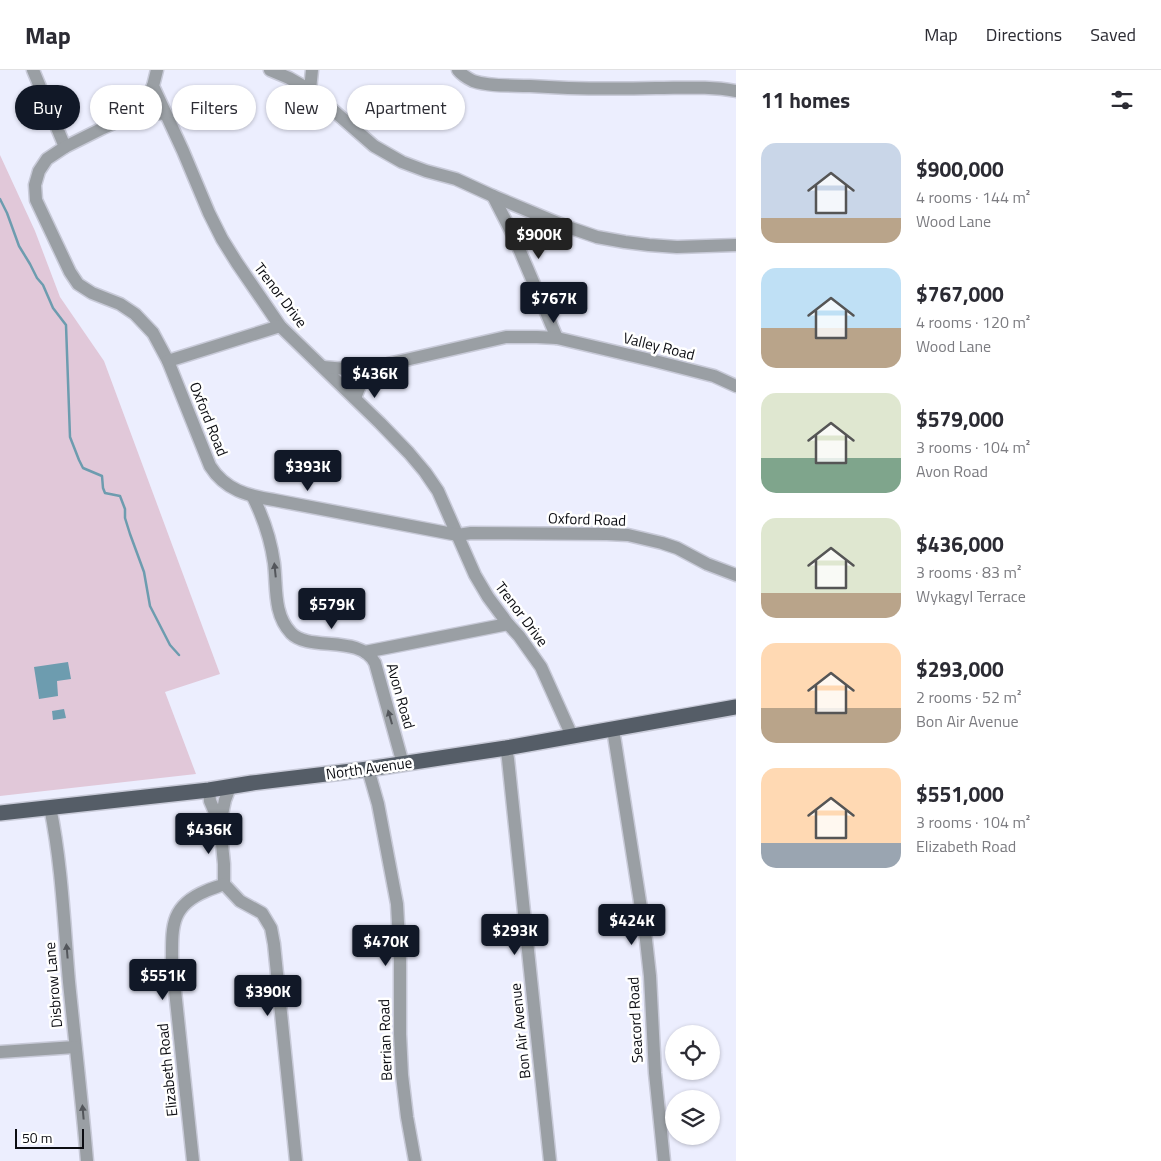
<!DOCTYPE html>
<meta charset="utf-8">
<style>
:root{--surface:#fff;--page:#f7f7f7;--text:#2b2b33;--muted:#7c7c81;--line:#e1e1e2;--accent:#111827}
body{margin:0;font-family:"Titillium Web",sans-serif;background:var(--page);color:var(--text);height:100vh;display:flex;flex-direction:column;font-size:19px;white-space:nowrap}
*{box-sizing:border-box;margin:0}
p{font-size:16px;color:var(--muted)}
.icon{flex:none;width:28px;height:28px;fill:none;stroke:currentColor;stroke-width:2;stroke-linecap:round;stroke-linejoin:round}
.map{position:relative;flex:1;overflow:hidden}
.drawer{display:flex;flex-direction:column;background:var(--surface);width:425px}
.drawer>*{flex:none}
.top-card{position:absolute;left:15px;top:15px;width:475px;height:45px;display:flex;gap:10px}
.tools{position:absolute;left:665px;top:955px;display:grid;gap:10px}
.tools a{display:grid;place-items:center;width:55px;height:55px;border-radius:50%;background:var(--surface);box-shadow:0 1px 4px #0004;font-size:25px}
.scale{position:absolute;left:15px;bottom:12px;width:69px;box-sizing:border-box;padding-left:5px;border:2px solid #0c0d12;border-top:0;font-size:14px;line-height:18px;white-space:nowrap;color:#0c0d12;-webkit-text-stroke:4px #fff;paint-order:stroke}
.price{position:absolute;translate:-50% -42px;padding:0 11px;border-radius:5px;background:var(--accent);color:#fff;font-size:16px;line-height:32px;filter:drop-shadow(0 1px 2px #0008)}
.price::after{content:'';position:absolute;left:50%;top:30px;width:15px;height:11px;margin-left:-8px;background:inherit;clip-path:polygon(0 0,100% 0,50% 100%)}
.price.on{background:#222;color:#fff}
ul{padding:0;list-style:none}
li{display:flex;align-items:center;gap:15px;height:125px;padding:0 25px}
li span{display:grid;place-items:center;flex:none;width:140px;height:100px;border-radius:15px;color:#555}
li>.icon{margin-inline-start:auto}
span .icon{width:60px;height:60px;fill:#fffc;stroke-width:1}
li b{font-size:21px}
h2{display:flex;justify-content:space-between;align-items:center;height:60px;padding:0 25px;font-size:21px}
.pill{padding:0 18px;border-radius:22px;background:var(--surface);box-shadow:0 1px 4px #0004;font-size:18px;line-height:45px}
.pill.on{background:var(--accent);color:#fff}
header{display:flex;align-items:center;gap:30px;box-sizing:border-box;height:70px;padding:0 25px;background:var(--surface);border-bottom:1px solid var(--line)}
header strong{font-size:24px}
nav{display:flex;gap:28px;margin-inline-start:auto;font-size:18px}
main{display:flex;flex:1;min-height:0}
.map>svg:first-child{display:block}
.green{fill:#e1c8d9}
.water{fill:#6d9caf}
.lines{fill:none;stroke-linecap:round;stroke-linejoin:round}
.stream{stroke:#6d9caf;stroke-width:2.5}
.minor-casing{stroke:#c8cad8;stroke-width:15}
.major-casing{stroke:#c8cad8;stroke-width:18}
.minor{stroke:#9a9fa4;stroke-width:12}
.major{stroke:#555d67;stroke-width:15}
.oneway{fill:#53565b}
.labels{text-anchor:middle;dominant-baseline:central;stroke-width:5;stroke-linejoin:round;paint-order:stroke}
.street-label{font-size:15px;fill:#0c0d12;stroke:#fff}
</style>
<header>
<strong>Map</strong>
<nav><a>Map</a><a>Directions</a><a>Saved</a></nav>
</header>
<main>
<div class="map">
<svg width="736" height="1091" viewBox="0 0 736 1091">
<rect width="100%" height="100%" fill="#eceefe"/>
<path class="green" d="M0 85 35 161 60 227 104 291 220 604 165 622 196 704 0 726Z"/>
<g class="water">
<path d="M68 592 71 609 57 611 58 626 39 629 34 597Z"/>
<path d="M64 639 66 648 53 650 52 641Z"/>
</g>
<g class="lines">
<path class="stream" d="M0 129 7 143 19 176 30 194 37 208 43 215 53 238 66 255 70 367 79 390 83 398 102 406 103 418 105 423 120 426 125 439V448L130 464 144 502 150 536 170 575 179 585"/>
<g class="minor-casing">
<g id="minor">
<path d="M33 0 65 77"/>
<path d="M157 0 153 16 183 81 209 143 222 169 237 193 280 256 380 353 409 383 425 402 438 421 475 505 488 527 508 554 519 566 541 597 572 666"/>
<path d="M270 0 289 8 310 20 374 76 402 92 426 101 456 109 493 126 565 156 597 167 625 172 649 175 677 177 736 175"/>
<path d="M458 0C462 5 467 8 473 11 491 17 512 15 530 16 572 19 614 19 656 18 683 18 709 16 736 21"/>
<path d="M153 16 145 32 138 42 103 58 65 77 47 89 39 101 35 115 36 130 70 202 78 214 92 223 120 234 135 244 153 263 168 291 210 396C225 420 248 426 274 430L458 465 471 463 607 464 628 465 662 473 677 478 707 494 736 505"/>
<path d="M310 20 312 0"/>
<path d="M138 42 165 44"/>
<path d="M493 126 514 167 557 268"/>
<path d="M168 291 280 256"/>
<path d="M323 297 368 301 388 294 506 267H537L557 268 655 291 714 306 736 316"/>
<path d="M355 328 361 313 368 301"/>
<path d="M253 427C263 447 271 471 274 493 277 517 273 544 291 563 309 582 360 564 375 593L403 694"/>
<path d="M365 582 508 554"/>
<path d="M613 659 646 870 650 906 655 1003 664 1091"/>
<path d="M506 678 508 689 550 1091"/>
<path d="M368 699 378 734 397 834 400 890V964L402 1005 407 1047 415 1091"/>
<path d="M209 720 210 731 220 754 224 794V814L240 831 262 843 271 858 274 874 296 1091"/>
<path d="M50 737C62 795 64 854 69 912 75 972 82 1031 87 1091"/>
<path d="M220 754 225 730 230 717"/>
<path d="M0 982 75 977"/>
<path d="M193 1091 172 892C172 857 170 836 206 821 212 818 218 817 224 814"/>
</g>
</g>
<g class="major-casing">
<path id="major" d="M0 743 209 720 252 713 368 699 506 678 736 637"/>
</g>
<use href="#minor" class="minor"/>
<use href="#major" class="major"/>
</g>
<defs><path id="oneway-solid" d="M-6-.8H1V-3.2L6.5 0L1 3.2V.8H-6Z" transform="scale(1.25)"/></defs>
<g class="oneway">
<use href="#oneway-solid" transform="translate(275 500) rotate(-96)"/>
<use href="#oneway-solid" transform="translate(390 647) rotate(-106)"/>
<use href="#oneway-solid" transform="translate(67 881) rotate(-95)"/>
<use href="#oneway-solid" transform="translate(83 1042) rotate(-95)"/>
</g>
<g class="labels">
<g class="street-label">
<text transform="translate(281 225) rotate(53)">Trenor Drive</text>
<text transform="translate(659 276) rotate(14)">Valley Road</text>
<text transform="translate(209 349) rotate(68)">Oxford Road</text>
<text transform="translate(587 449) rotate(2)">Oxford Road</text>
<text transform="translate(522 544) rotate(53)">Trenor Drive</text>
<text transform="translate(401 626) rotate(74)">Avon Road</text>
<text transform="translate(369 698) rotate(-8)">North Avenue</text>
<text transform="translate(53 915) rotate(-95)">Disbrow Lane</text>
<text transform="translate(635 950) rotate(-93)">Seacord Road</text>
<text transform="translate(520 961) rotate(-96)">Bon Air Avenue</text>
<text transform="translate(385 970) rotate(-92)">Berrian Road</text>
<text transform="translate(167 1000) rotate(-96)">Elizabeth Road</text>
</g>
</g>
</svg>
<div class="tools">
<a><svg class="icon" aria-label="locate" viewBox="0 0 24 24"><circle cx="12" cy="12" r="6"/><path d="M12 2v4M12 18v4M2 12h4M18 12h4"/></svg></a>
<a><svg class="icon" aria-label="layers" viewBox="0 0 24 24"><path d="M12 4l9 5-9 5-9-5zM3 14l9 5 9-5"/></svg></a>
</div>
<div class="scale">50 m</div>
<b class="price on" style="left:539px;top:190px">$900K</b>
<b class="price" style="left:554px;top:254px">$767K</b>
<b class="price" style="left:375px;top:329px">$436K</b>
<b class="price" style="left:308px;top:422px">$393K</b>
<b class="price" style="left:332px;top:560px">$579K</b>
<b class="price" style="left:209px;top:785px">$436K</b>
<b class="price" style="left:632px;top:876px">$424K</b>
<b class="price" style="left:515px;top:886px">$293K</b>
<b class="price" style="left:386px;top:897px">$470K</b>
<b class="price" style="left:163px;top:931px">$551K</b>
<b class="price" style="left:268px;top:947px">$390K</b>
<div class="top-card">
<a class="pill on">Buy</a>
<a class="pill">Rent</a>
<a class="pill">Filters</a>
<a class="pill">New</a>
<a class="pill">Apartment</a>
</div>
</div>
<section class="drawer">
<h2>11 homes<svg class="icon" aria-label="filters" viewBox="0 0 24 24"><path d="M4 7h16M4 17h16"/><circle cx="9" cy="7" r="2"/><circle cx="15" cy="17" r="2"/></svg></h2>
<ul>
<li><span style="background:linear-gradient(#c9d6e8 75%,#b9a48a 0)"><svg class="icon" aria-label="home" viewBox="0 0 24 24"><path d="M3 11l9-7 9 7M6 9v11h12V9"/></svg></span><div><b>$900,000</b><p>4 rooms · 144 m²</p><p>Wood Lane</p></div></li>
<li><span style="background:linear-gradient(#bfe0f5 60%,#b9a48a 0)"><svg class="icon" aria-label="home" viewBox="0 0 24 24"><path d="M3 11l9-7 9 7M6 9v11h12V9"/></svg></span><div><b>$767,000</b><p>4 rooms · 120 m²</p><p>Wood Lane</p></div></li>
<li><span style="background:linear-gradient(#dfe7d0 65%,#7fa58c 0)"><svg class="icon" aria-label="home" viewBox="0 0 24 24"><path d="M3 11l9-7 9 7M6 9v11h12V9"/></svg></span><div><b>$579,000</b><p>3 rooms · 104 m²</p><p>Avon Road</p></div></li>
<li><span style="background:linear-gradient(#dfe7d0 75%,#b9a48a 0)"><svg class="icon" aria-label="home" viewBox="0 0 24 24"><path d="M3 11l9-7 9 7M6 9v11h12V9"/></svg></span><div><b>$436,000</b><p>3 rooms · 83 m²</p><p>Wykagyl Terrace</p></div></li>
<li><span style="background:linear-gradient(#ffd9b3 65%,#b9a48a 0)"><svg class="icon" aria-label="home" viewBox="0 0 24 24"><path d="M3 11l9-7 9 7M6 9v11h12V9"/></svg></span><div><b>$293,000</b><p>2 rooms · 52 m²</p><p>Bon Air Avenue</p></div></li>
<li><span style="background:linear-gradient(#ffd9b3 75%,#9aa5b1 0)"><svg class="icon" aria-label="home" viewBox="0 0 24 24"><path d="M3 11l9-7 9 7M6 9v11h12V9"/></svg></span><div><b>$551,000</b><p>3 rooms · 104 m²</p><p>Elizabeth Road</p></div></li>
</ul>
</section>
</main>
